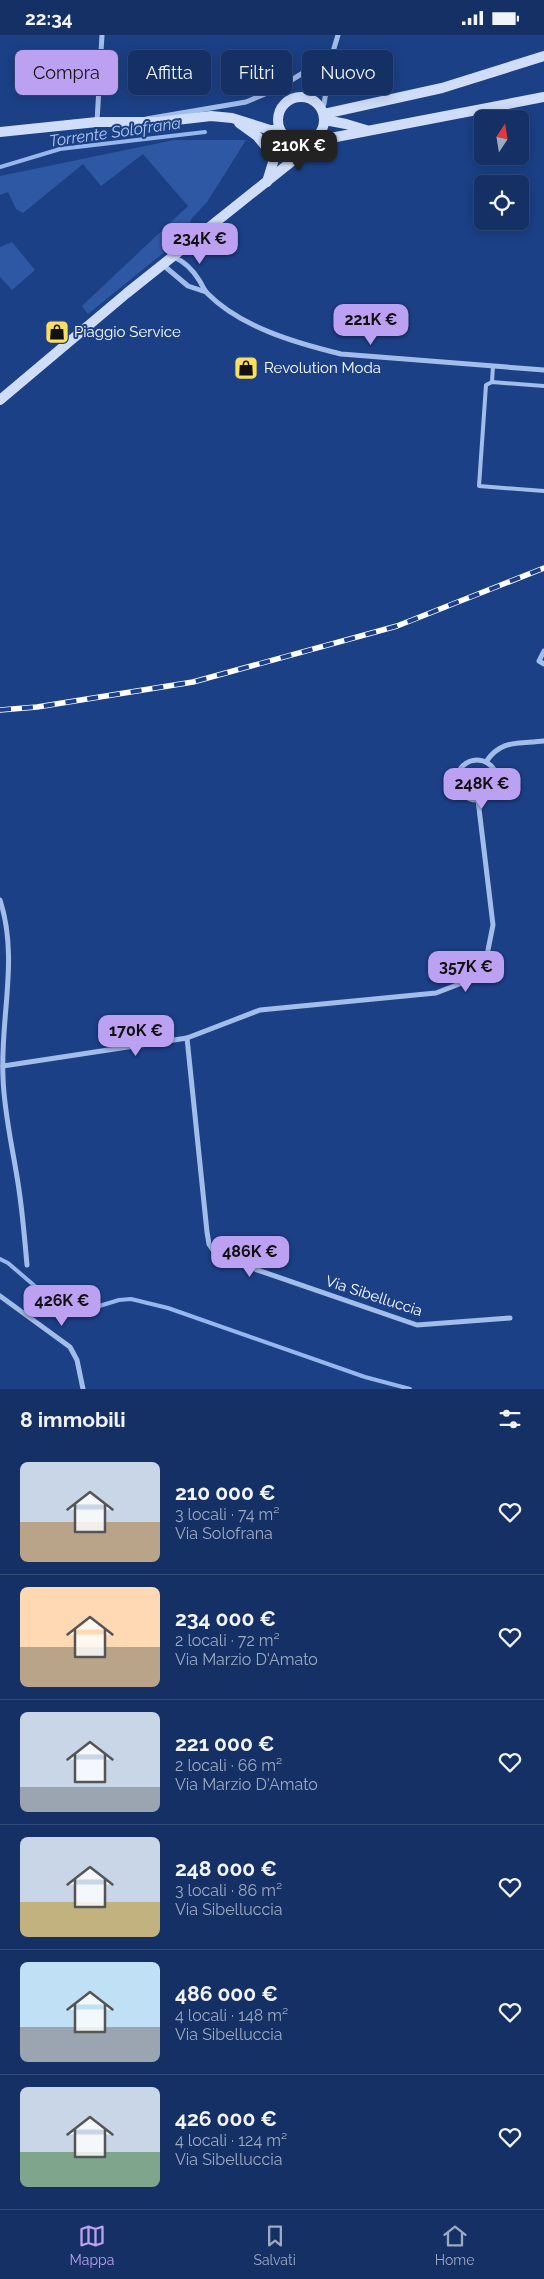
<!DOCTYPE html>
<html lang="it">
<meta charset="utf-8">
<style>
:root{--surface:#143064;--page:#213c6d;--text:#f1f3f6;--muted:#9da9bf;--line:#334b78;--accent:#bca0f2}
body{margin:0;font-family:Raleway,sans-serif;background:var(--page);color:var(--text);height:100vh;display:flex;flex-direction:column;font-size:19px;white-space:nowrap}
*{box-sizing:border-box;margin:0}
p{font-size:16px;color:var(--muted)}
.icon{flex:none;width:28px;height:28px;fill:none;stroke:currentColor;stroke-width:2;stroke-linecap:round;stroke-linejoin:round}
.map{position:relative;height:1354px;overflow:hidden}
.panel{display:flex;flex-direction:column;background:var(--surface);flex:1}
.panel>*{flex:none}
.hud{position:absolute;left:15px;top:15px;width:515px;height:45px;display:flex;gap:10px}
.needle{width:32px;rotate:12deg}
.controls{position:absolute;left:474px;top:75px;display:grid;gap:10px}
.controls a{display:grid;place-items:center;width:55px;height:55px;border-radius:8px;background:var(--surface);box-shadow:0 2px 12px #0003,0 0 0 1px var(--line);font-size:25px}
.price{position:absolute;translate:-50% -42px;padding:0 11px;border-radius:10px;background:var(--accent);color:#111;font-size:16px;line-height:32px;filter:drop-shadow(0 1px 2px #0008)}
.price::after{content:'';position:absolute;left:50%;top:30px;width:15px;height:11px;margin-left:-8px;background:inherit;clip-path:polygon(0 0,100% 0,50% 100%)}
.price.on{background:#222;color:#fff}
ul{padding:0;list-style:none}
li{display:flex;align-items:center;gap:15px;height:125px;padding:0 20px}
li+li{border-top:1px solid var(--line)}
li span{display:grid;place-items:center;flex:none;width:140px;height:100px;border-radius:8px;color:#555}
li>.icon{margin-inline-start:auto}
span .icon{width:60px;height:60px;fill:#fffc;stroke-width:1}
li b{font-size:21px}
h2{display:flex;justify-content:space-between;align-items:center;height:60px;padding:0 20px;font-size:21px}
.tag{padding:0 18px;border-radius:8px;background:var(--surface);box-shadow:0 2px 12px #0003,0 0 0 1px var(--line);font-size:18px;line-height:45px}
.tag.on{background:var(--accent);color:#111}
.status{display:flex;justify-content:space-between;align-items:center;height:35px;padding:0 25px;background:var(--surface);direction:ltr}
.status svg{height:14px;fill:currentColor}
.dock{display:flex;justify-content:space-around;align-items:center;height:70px;border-top:1px solid var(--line);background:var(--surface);font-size:14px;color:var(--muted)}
.dock a{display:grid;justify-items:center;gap:2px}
.dock .on{color:var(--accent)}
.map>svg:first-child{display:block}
.green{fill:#2f58a4}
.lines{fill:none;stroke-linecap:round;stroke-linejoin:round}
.stream{stroke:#96b6ed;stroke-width:4}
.lane{stroke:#a3bdeb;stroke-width:4}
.street{stroke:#a3bdeb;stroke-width:5}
.secondary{stroke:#cfddf8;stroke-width:10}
.rail-casing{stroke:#fff;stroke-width:5.5}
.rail{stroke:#1b4086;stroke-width:4;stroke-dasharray:11;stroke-linecap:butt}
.labels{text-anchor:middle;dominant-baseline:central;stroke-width:4;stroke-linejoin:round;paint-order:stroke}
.poi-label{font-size:15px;fill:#fff;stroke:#1b4086;text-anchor:start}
.street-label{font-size:15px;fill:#fff;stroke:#1b4086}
.water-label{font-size:16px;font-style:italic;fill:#afc7f3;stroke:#1b4086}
</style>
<div class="status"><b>22:34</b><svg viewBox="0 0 49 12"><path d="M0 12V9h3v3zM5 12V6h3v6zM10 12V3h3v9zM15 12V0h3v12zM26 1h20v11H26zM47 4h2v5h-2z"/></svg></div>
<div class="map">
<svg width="544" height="1354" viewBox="0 0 544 1354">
<rect width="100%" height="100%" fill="#1b4086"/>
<g class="green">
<path d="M174 105H246L207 167 192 183 183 202 88 279 82 271 188 171 143 119 101 151 83 129 23 178 16 174 8 157 0 160V141Z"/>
<path d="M12 207 35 235 12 255 0 242V212Z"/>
</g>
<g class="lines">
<g class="stream">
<path d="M0 132 60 114 205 97"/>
<path d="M0 1224 8 1228 36 1252 64 1271 96 1272 119 1265 131 1264 168 1273 365 1342 410 1354"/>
</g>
<g class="lane">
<path d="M492 347 493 331"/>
<path d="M544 351 492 347 486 350 479 451 544 456"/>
</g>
<g class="street">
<path d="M321 72 324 69 332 20 338 0"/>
<path d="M146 84 246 67 277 54 332 20"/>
<path d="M97 87 102 0"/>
<path d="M174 222C185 227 193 235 199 245 202 249 203 254 207 258 240 292 296 308 341 319L544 335"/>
<path d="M163 230 188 251 206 257"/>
<path d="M544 616 539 626 544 629"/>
<circle cx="477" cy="745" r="20"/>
<path d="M486 727C501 704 519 709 544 706"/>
<path d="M0 865C19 923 0 983 3 1042 4 1082 15 1122 20 1162 23 1184 25 1207 27 1230"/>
<path d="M187 1003 207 1197 209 1209 217 1221 417 1290 510 1283"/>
<path d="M3 1031 187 1003 260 975 436 958 467 946 477 938 487 920 493 890 478 765"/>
<path d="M0 1261 70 1312 77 1325 83 1354"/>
</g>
<g class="secondary">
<circle cx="301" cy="85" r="23"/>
<path d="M324 79 442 53 544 21"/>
<path d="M325 85 346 89 366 95"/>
<path d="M239 88 257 101 273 120"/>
<path d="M0 97 97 87H159L211 81 232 83 270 95H280"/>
<path d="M318 102H336L544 62"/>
<path d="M267 147 282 98"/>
<path d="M0 365 127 258 291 127 307 108"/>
</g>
<g class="rail-casing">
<path id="rail" d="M0 675 37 672 193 647 397 591 544 533"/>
</g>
<use href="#rail" class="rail"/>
</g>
<defs>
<g id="shop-square" transform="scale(1.25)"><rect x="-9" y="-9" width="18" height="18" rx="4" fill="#fcde60" stroke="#1b4086"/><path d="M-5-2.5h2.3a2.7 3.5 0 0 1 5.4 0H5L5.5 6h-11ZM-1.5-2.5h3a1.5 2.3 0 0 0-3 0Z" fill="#111"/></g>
</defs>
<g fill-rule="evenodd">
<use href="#shop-square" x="57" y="297"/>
<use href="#shop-square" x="246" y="333"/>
</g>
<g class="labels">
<g class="poi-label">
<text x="74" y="297">Piaggio Service</text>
<text x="264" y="333">Revolution Moda</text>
</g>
<g class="street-label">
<text transform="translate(374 1261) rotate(18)">Via Sibelluccia</text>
</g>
<g class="water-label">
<text transform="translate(115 97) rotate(-8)">Torrente Solofrana</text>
</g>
</g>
</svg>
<div class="controls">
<a><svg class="needle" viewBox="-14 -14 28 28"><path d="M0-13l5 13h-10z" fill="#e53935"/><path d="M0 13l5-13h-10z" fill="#9da9bf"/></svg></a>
<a><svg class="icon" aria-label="locate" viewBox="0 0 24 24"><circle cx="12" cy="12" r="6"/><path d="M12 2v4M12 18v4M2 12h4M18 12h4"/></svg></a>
</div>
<b class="price on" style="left:299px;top:137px">210K €</b>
<b class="price" style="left:200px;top:230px">234K €</b>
<b class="price" style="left:371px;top:311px">221K €</b>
<b class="price" style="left:482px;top:775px">248K €</b>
<b class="price" style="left:466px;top:958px">357K €</b>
<b class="price" style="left:136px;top:1022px">170K €</b>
<b class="price" style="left:250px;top:1243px">486K €</b>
<b class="price" style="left:62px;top:1292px">426K €</b>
<div class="hud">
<a class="tag on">Compra</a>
<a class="tag">Affitta</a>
<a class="tag">Filtri</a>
<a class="tag">Nuovo</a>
</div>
</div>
<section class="panel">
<h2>8 immobili<svg class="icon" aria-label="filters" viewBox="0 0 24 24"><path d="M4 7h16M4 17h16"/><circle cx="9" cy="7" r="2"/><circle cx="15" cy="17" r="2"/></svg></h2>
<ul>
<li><span style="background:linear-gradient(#c9d6e8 60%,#b9a48a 0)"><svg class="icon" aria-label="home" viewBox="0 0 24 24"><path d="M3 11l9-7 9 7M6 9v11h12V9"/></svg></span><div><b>210 000 €</b><p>3 locali · 74 m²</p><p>Via Solofrana</p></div><svg class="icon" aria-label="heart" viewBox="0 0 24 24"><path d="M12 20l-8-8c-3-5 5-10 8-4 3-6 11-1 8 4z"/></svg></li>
<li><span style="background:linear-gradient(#ffd9b3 60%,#b9a48a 0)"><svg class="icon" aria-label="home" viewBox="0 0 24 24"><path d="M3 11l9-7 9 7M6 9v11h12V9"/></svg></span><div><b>234 000 €</b><p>2 locali · 72 m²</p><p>Via Marzio D'Amato</p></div><svg class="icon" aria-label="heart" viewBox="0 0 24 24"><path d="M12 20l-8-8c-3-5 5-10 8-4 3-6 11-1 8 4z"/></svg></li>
<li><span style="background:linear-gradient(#c9d6e8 75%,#9aa5b1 0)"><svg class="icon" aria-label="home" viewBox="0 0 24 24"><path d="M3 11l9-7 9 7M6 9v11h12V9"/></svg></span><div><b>221 000 €</b><p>2 locali · 66 m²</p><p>Via Marzio D'Amato</p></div><svg class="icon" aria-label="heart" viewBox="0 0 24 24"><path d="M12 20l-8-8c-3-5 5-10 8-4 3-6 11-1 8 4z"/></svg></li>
<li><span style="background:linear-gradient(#c9d6e8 65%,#c2b280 0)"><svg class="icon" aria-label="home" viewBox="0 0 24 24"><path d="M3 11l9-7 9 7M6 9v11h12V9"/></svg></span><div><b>248 000 €</b><p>3 locali · 86 m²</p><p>Via Sibelluccia</p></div><svg class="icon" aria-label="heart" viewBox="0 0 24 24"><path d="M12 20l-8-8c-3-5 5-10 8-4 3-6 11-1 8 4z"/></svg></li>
<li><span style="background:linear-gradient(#bfe0f5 65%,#9aa5b1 0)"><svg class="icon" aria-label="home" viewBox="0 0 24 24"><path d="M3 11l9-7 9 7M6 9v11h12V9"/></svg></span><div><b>486 000 €</b><p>4 locali · 148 m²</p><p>Via Sibelluccia</p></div><svg class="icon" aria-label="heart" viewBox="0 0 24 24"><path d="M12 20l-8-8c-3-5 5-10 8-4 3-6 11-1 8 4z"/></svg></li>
<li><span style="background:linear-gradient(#c9d6e8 65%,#7fa58c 0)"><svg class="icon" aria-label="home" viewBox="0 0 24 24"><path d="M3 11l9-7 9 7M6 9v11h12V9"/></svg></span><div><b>426 000 €</b><p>4 locali · 124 m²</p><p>Via Sibelluccia</p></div><svg class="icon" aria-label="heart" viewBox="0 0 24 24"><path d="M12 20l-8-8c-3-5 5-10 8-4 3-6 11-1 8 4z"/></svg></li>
</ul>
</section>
<nav class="dock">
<a class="on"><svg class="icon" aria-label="map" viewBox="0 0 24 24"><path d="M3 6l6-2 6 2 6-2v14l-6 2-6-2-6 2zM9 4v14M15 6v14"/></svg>Mappa</a>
<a><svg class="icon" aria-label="saved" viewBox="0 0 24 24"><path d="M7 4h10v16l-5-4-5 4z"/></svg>Salvati</a>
<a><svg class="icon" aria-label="home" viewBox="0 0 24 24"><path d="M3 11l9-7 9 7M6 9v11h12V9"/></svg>Home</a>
</nav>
